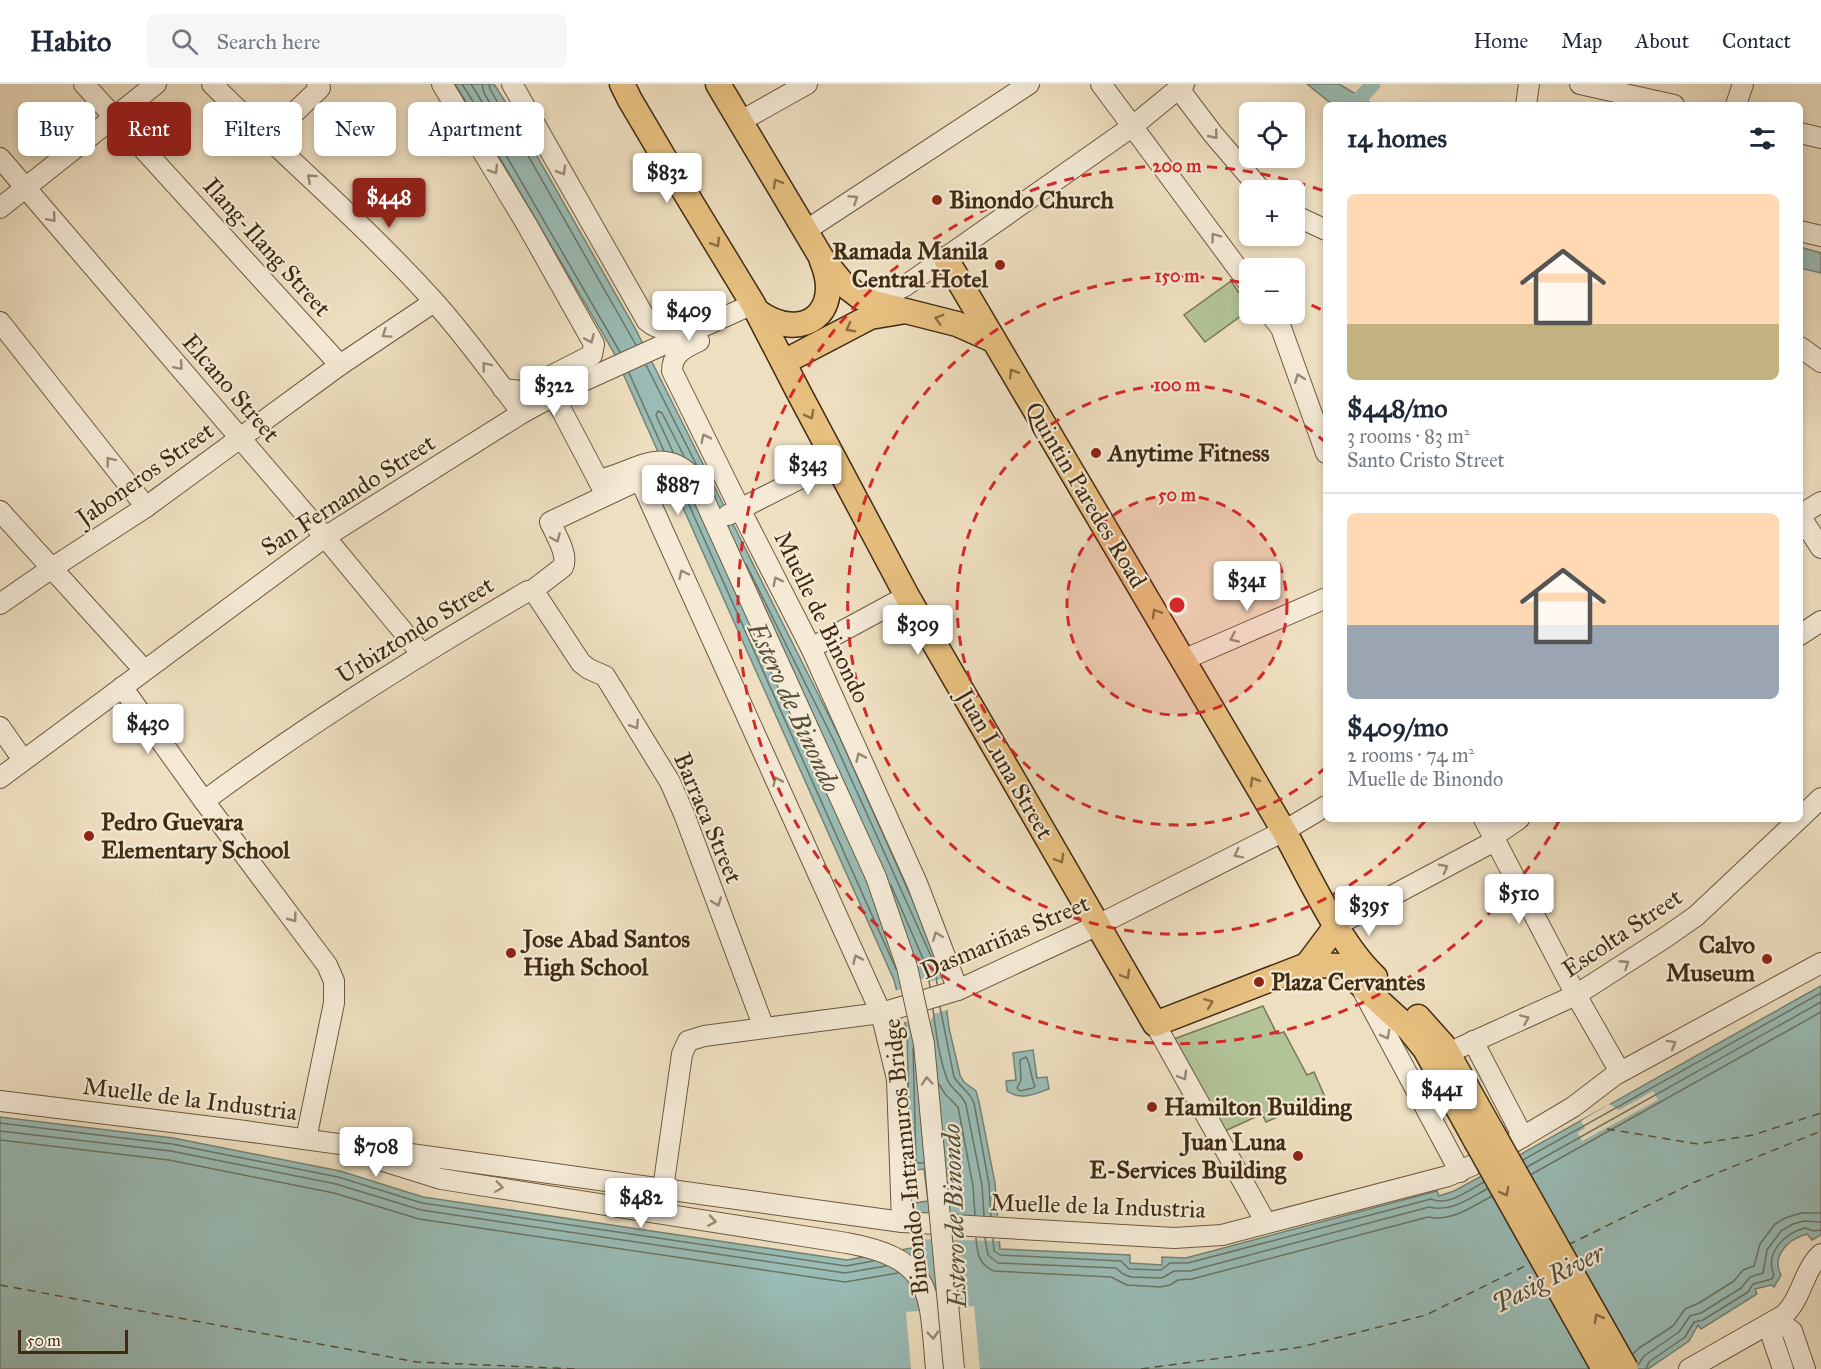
<!DOCTYPE html>
<meta charset="utf-8">
<style>
:root{--surface:#fff;--page:#f6f6f7;--text:#1f2937;--muted:#747a83;--line:#e0e1e3;--accent:#8f2418}
body{margin:0;font-family:"IM FELL Great Primer",serif;background:var(--page);color:var(--text);height:100vh;display:flex;flex-direction:column;font-size:22px;white-space:nowrap}
*{box-sizing:border-box;margin:0}
p{font-size:20px;color:var(--muted)}
.icon{flex:none;width:33px;height:33px;fill:none;stroke:currentColor;stroke-width:2;stroke-linecap:round;stroke-linejoin:round}
.map{position:relative;flex:1;overflow:hidden}
.side{position:absolute;left:1323px;top:18px;width:480px;height:720px;display:flex;flex-direction:column;background:var(--surface);border-radius:9px;box-shadow:0 3px 9px #0003}
.side>*{flex:none}
.banner{position:absolute;left:18px;top:18px;width:570px;height:54px;display:flex;gap:12px}
.controls{position:absolute;left:1239px;top:18px;display:grid;gap:12px}
.controls a{display:grid;place-items:center;width:66px;height:66px;border-radius:9px;background:var(--surface);box-shadow:0 3px 9px #0003;font-size:30px}
.scale{position:absolute;left:18px;bottom:15px;width:110px;box-sizing:border-box;padding-left:6px;border:3px solid #402b12;border-top:0;font-size:16px;line-height:21px;white-space:nowrap;color:#402b12;-webkit-text-stroke:4px #f4ead6;paint-order:stroke}
.price{position:absolute;translate:-50% -51px;padding:0 14px;border-radius:6px;background:#fff;color:#222;font-size:20px;line-height:39px;filter:drop-shadow(0 2px 3px #0008)}
.price::after{content:'';position:absolute;left:50%;top:36px;width:18px;height:14px;margin-left:-9px;background:inherit;clip-path:polygon(0 0,100% 0,50% 100%)}
.price.current{background:var(--accent);color:#fff}
ul{padding:0;list-style:none}
li{display:grid;align-content:center;gap:12px;height:318px;padding:0 24px}
li+li{border-top:2px solid var(--line)}
li span{display:grid;place-items:center;height:186px;border-radius:9px;color:#555}
li>.icon{margin-inline-start:auto}
span .icon{width:108px;height:108px;fill:#fffc;stroke-width:1}
li b{font-size:26px}
h2{display:flex;justify-content:space-between;align-items:center;height:72px;padding:0 24px;font-size:26px}
.tag{padding:0 21px;border-radius:9px;background:var(--surface);box-shadow:0 3px 9px #0003;font-size:21px;line-height:54px}
.tag.current{background:var(--accent);color:#fff}
header{display:flex;align-items:center;gap:36px;box-sizing:border-box;height:84px;padding:0 30px;background:var(--surface);border-bottom:2px solid var(--line)}
header strong{font-size:28px}
nav{display:flex;gap:33px;margin-inline-start:auto;font-size:21px}
.search{width:420px;height:54px;background:var(--page);display:flex;align-items:center;gap:15px;box-sizing:border-box;padding:0 21px;border-radius:9px;color:var(--muted);font-size:22px}
.map>svg:first-child{display:block}
.green{fill:#b2c398;stroke:#797755;stroke-width:1.5}
.water{fill:#99bcb6;stroke:#758274;stroke-width:1.5}
.pier{fill:#eedfc0}
.lines{fill:none;stroke-linecap:round;stroke-linejoin:round}
.shore{stroke:#6c7464;stroke-width:1.5}
.canal{stroke:#99bcb6;stroke-width:15}
.ferry{stroke:#564f3b;stroke-width:1.5;stroke-dasharray:8 6;stroke-linecap:butt}
.minor-casing{stroke:#6c583e;stroke-width:22}
.major-casing{stroke:#402b12;stroke-width:27}
.minor{stroke:#f4ead6;stroke-width:20}
.major{stroke:#e7c080;stroke-width:24}
.minor-bridge-casing{stroke:#6c583e;stroke-width:22;stroke-linecap:butt}
.major-bridge-casing{stroke:#402b12;stroke-width:27;stroke-linecap:butt}
.minor-bridge{stroke:#f4ead6;stroke-width:20}
.major-bridge{stroke:#e7c080;stroke-width:24}
.oneway{stroke:#9a8a74}
.oneway2{stroke:#8b6e44}
.ring{fill:none;stroke:#d62828;stroke-width:3;stroke-dasharray:10 8}
.poi-dot{fill:#8f2418;stroke:#f4ead6;stroke-width:2}
.labels{text-anchor:middle;dominant-baseline:central;stroke-width:4.5;stroke-linejoin:round;paint-order:stroke}
.poi-label{font-size:24px;font-weight:bold;fill:#402b12;stroke:#f4ead6;text-anchor:start}
.street-label{font-size:24px;fill:#402b12;stroke:#f4ead6}
.water-label{font-size:26px;font-style:italic;fill:#564f3b;stroke:#f4ead6}
.centre{fill:#d62828;stroke:#f4ead6;stroke-width:3}
.ring-label{font-size:18px;text-anchor:middle;font-weight:bold;fill:#d62828;stroke:#f4ead6;stroke-width:4.5;stroke-linejoin:round;paint-order:stroke}
</style>
<header>
<strong>Habito</strong>
<div class="search"><svg class="icon" aria-label="search" viewBox="0 0 24 24"><circle cx="10" cy="10" r="6"/><path d="M15 15l6 6"/></svg>Search here</div>
<nav><a>Home</a><a>Map</a><a>About</a><a>Contact</a></nav>
</header>
<div class="map">
<svg width="1821" height="1285" viewBox="0 0 1821 1285">
<rect width="100%" height="100%" fill="#eedfc0"/>
<filter id="stains"><feTurbulence type="fractalNoise" baseFrequency=".00333" numOctaves="4"/><feColorMatrix values="0 0 0 0 .2 0 0 0 0 .09 0 0 0 0 .02 0 0 0 .5 -.17"/></filter>
<radialGradient id="worn" r=".72"><stop offset=".6" stop-color="#630" stop-opacity="0"/><stop offset="1" stop-color="#630" stop-opacity=".3"/></radialGradient>
<g class="green">
<path d="M1231 197 1249 223V226L1205 258 1184 231Z"/>
<path d="M1263 922 1277 950 1284 948 1307 991 1314 988 1325 1013 1266 1038 1262 1030 1225 1047 1174 955Z"/>
</g>
<g class="water">
<path d="M455 0H494L513 30 636 246 840 654 941 880 949 944 960 991 964 998 976 1007 979 1018 995 1099 1000 1165 1130 1171V1179L1162 1181V1173L1186 1174 1437 1107 1439 1112 1454 1107C1577 1040 1698 970 1821 902V1151L1812 1156 1807 1150C1788 1155 1771 1172 1781 1191L1774 1203 1771 1201 1755 1205 1757 1210 1701 1245 1698 1241 1689 1257 1648 1285H0V1033L173 1054 340 1087 423 1113 847 1176 917 1163 914 1119 928 1117 924 1085 910 1087 907 948 894 896 613 267 490 57Z"/>
<path d="M1307 0H1339L1374 21H1333Z"/>
<path d="M1800 163 1821 169V189L1800 184Z"/>
<path d="M1033 966 1037 994 1047 993 1049 1005C1034 1010 1021 1017 1007 1007L1006 997 1016 996 1013 969Z"/>
</g>
<g class="pier">
<path d="M916 892 928 898 945 894 946 897 950 925 934 930 929 940H912L908 937 902 939 894 907 902 905Z"/>
<path d="M1653 1007 1658 1016 1582 1057 1578 1049 1585 1044 1581 1037 1609 1020 1619 1026Z"/>
<path d="M912 1130 1000 1132 1001 1157 914 1155Z"/>
<path d="M974 1222 980 1285H911L906 1228Z"/>
</g>
<g class="lines">
<g class="shore">
<path d="M462 0 496 54 620 268"/>
<path d="M471 0 495 39 499 40 500 36 484 9 482 0"/>
<path d="M489 0 490 5 636 261"/>
<path d="M646 281 697 382"/>
<path d="M629 289 664 367"/>
<path d="M673 368 656 331 658 327 662 329 684 372"/>
<path d="M677 394 896 885"/>
<path d="M746 480 834 657 935 881 937 900"/>
<path d="M891 801 927 884 930 903"/>
<path d="M940 923 954 993C960 1003 970 1008 974 1019L989 1100 991 1132"/>
<path d="M933 925C936 948 939 973 947 995 951 1006 963 1010 966 1021L982 1101 984 1132"/>
<path d="M913 964 916 1077 918 1079H924"/>
<path d="M1026 973C1031 980 1030 992 1035 1002L1033 1004 1020 1007 1017 1004 1021 996 1020 976Z"/>
<path d="M939 1000 945 1010 958 1023 973 1102 975 1131"/>
<path d="M0 1039 172 1060 338 1093 422 1119 846 1182 873 1177"/>
<path d="M0 1047 171 1067 336 1100 421 1126 845 1189 886 1182"/>
<path d="M0 1056 169 1076 334 1109 419 1135 845 1198 898 1189"/>
<path d="M1523 1076 1821 909"/>
<path d="M1527 1083 1821 918"/>
<path d="M1532 1090 1821 928"/>
<path d="M976 1154C977 1169 979 1181 994 1187L1111 1193 1127 1201 1160 1203 1170 1201 1178 1196 1192 1195 1428 1133C1451 1138 1472 1123 1492 1112"/>
<path d="M985 1154 988 1171 998 1179 1116 1184 1123 1190 1131 1193 1162 1194 1174 1187H1190L1429 1123C1450 1129 1470 1114 1487 1105"/>
<path d="M993 1155 994 1167 1000 1171 1121 1177 1129 1185 1161 1186 1170 1179H1188L1431 1115C1448 1123 1469 1106 1484 1098"/>
<path d="M1633 1270 1639 1264 1673 1242 1685 1225 1699 1219 1734 1197 1743 1186 1754 1182 1760 1160 1775 1140 1785 1134 1801 1129H1821"/>
<path d="M1638 1281 1644 1272 1679 1248 1690 1232 1701 1229 1741 1204 1750 1193 1763 1189 1767 1166 1781 1147 1793 1140 1804 1137 1821 1138"/>
<path d="M1646 1285 1649 1278 1685 1253 1694 1238 1703 1236 1748 1208 1753 1200 1772 1195 1774 1191C1764 1169 1785 1149 1805 1144L1814 1147 1821 1146"/>
</g>
<path class="canal" d="M1354 21 1373 0"/>
<g class="ferry">
<path d="M1607 1045 1698 1060 1753 1051 1821 1029"/>
<path d="M1568 1161 1695 1098 1821 1047"/>
<path d="M0 1201 417 1278 576 1285"/>
<path d="M1141 1285 1301 1263 1426 1231 1531 1179"/>
</g>
<g class="minor-casing">
<g id="minor">
<path d="M84 0 340 281"/>
<path d="M212 0C284 72 362 138 431 214 464 250 492 290 522 329"/>
<path d="M442 0 527 141 594 260 592 271 521 307 503 305"/>
<path d="M512 0 647 237C662 250 674 244 690 237"/>
<path d="M1101 0 1250 201"/>
<path d="M1580 0 1674 21"/>
<path d="M1179 5 1213 50 1261 106"/>
<path d="M1526 21 1529 0"/>
<path d="M1736 21 1743 0"/>
<path d="M741 37 807 0"/>
<path d="M1800 49 1821 54"/>
<path d="M267 55 320 4 317 0"/>
<path d="M0 74 325 453 421 569"/>
<path d="M0 124 156 0"/>
<path d="M1294 131 1326 146"/>
<path d="M805 147 1029 0"/>
<path d="M1800 147 1821 152"/>
<path d="M862 213 885 212 905 202 1133 42 1184 0"/>
<path d="M1270 230 1281 244 1326 369"/>
<path d="M0 238 146 423"/>
<path d="M699 257C685 264 672 269 672 287L740 425 811 564 917 799 958 906"/>
<path d="M1800 263 1821 278"/>
<path d="M554 312 604 407"/>
<path d="M598 396C637 388 661 359 695 395L876 793"/>
<path d="M0 427 144 586"/>
<path d="M728 431 835 377"/>
<path d="M1800 431 1821 418"/>
<path d="M1800 432 1821 464"/>
<path d="M533 506 581 579 589 585 605 592 670 698 684 730 764 944"/>
<path d="M0 520 52 484 146 423 340 281 434 218"/>
<path d="M1800 551 1821 537"/>
<path d="M811 564 907 512"/>
<path d="M1183 576 1326 514"/>
<path d="M122 603 204 717 327 881 334 897V919L306 1055"/>
<path d="M0 643 23 676"/>
<path d="M0 694 325 453 522 329 568 304 753 220"/>
<path d="M204 717C308 640 417 572 528 507L533 506 563 483C569 470 555 450 550 438L637 397 641 398 881 929 897 995 902 1138"/>
<path d="M1800 734 1821 714"/>
<path d="M1484 735 1576 911 1620 988"/>
<path d="M1337 841 1489 760 1500 748 1519 735"/>
<path d="M1363 907 1460 1088"/>
<path d="M1155 940 1266 1139"/>
<path d="M1473 957 1523 1053"/>
<path d="M1448 969 1576 911 1666 853 1696 832 1799 735"/>
<path d="M0 1017 245 1047 902 1138 1174 1154 1222 1151 1448 1092 1473 1081"/>
<path d="M1514 1058 1573 1023 1615 991 1821 879"/>
<path d="M377 1075 441 1095 847 1159C934 1175 929 1208 936 1285"/>
<path d="M663 1105 682 970 688 957 704 952 881 929 958 906 1098 841 1284 747 1326 722"/>
<path d="M1777 1236 1792 1247 1805 1285"/>
<path d="M1777 1236 1772 1253 1783 1285"/>
<path d="M1689 1285 1784 1231C1802 1214 1803 1187 1821 1170"/>
</g>
</g>
<g class="major-casing">
<g id="major">
<path d="M622 0 630 16 666 77 753 220 799 309 907 512 1155 940 1307 881 1344 882 1352 888 1359 899 1408 944 1425 965 1476 1057"/>
<path d="M718 0 821 173 843 200 860 213 874 219 957 240 993 256"/>
<path d="M946 175 1284 747C1308 790 1340 861 1375 893"/>
<path d="M758 228C801 259 844 230 822 177"/>
<path d="M784 278 870 233 900 228"/>
<path d="M1307 881 1337 841"/>
<path d="M1418 933 1443 961 1492 1048"/>
</g>
</g>
<use href="#minor" class="minor"/>
<use href="#major" class="major"/>
<g class="minor-bridge-casing">
<path id="minor-bridge" d="M876 793 907 883 924 960 954 1285"/>
</g>
<g class="major-bridge-casing">
<g id="major-bridge">
<path d="M1492 1048 1626 1285"/>
<path d="M1476 1057 1604 1285"/>
</g>
</g>
<use href="#minor-bridge" class="minor-bridge"/>
<use href="#major-bridge" class="major-bridge"/>
</g>
<defs><path id="oneway-chevron" d="M-2-3.5L2.5 0L-2 3.5" fill="none" stroke-width="1.6" stroke-linecap="round" stroke-linejoin="round" transform="scale(1.5)"/></defs>
<g class="oneway">
<use href="#oneway-chevron" transform="translate(1214 51) rotate(51)"/>
<use href="#oneway-chevron" transform="translate(494 86) rotate(59)"/>
<use href="#oneway-chevron" transform="translate(562 87) rotate(60)"/>
<use href="#oneway-chevron" transform="translate(311 94) rotate(-138)"/>
<use href="#oneway-chevron" transform="translate(854 115) rotate(-33)"/>
<use href="#oneway-chevron" transform="translate(52 134) rotate(49)"/>
<use href="#oneway-chevron" transform="translate(1215 153) rotate(-126)"/>
<use href="#oneway-chevron" transform="translate(386 250) rotate(146)"/>
<use href="#oneway-chevron" transform="translate(590 255) rotate(66)"/>
<use href="#oneway-chevron" transform="translate(179 282) rotate(49)"/>
<use href="#oneway-chevron" transform="translate(486 282) rotate(-128)"/>
<use href="#oneway-chevron" transform="translate(1299 294) rotate(-110)"/>
<use href="#oneway-chevron" transform="translate(705 354) rotate(-116)"/>
<use href="#oneway-chevron" transform="translate(110 377) rotate(-128)"/>
<use href="#oneway-chevron" transform="translate(556 454) rotate(67)"/>
<use href="#oneway-chevron" transform="translate(683 490) rotate(-115)"/>
<use href="#oneway-chevron" transform="translate(777 497) rotate(-117)"/>
<use href="#oneway-chevron" transform="translate(1234 554) rotate(156)"/>
<use href="#oneway-chevron" transform="translate(635 641) rotate(58)"/>
<use href="#oneway-chevron" transform="translate(860 673) rotate(-114)"/>
<use href="#oneway-chevron" transform="translate(777 697) rotate(-114)"/>
<use href="#oneway-chevron" transform="translate(1238 770) rotate(153)"/>
<use href="#oneway-chevron" transform="translate(1444 784) rotate(-28)"/>
<use href="#oneway-chevron" transform="translate(717 818) rotate(70)"/>
<use href="#oneway-chevron" transform="translate(293 834) rotate(53)"/>
<use href="#oneway-chevron" transform="translate(937 852) rotate(-111)"/>
<use href="#oneway-chevron" transform="translate(857 875) rotate(-114)"/>
<use href="#oneway-chevron" transform="translate(1625 880) rotate(-33)"/>
<use href="#oneway-chevron" transform="translate(1525 935) rotate(-24)"/>
<use href="#oneway-chevron" transform="translate(1386 951) rotate(62)"/>
<use href="#oneway-chevron" transform="translate(1672 960) rotate(-29)"/>
<use href="#oneway-chevron" transform="translate(1183 992) rotate(60)"/>
<use href="#oneway-chevron" transform="translate(927 997) rotate(-95)"/>
<use href="#oneway-chevron" transform="translate(499 1103) rotate(8)"/>
<use href="#oneway-chevron" transform="translate(712 1137) rotate(9)"/>
<use href="#oneway-chevron" transform="translate(933 1251) rotate(85)"/>
</g>
<g class="oneway2">
<use href="#oneway-chevron" transform="translate(777 99) rotate(-120)"/>
<use href="#oneway-chevron" transform="translate(716 159) rotate(58)"/>
<use href="#oneway-chevron" transform="translate(939 235) rotate(-164)"/>
<use href="#oneway-chevron" transform="translate(850 244) rotate(152)"/>
<use href="#oneway-chevron" transform="translate(1013 289) rotate(-122)"/>
<use href="#oneway-chevron" transform="translate(810 331) rotate(62)"/>
<use href="#oneway-chevron" transform="translate(1156 529) rotate(-120)"/>
<use href="#oneway-chevron" transform="translate(1254 697) rotate(-121)"/>
<use href="#oneway-chevron" transform="translate(1060 775) rotate(60)"/>
<use href="#oneway-chevron" transform="translate(1126 891) rotate(60)"/>
<use href="#oneway-chevron" transform="translate(1209 919) rotate(-21)"/>
<use href="#oneway-chevron" transform="translate(1505 1108) rotate(61)"/>
<use href="#oneway-chevron" transform="translate(1598 1234) rotate(-119)"/>
</g>
<circle cx="1177" cy="521" r="110" fill="#d62828" fill-opacity=".12"/>
<g class="ring">
<circle cx="1177" cy="521" r="110"/>
<path d="M1326 683A220 220 0 1 1 1326 359"/>
<path d="M1425 737A329 329 0 1 1 1248 200M1295 214A329 329 0 0 1 1324 227"/>
<path d="M1559 737A439 439 0 1 1 1324 107"/>
</g>
<g class="poi-dot">
<circle cx="937" cy="116" r="6"/>
<circle cx="1000" cy="181" r="6"/>
<circle cx="1096" cy="369" r="6"/>
<circle cx="89" cy="752" r="6"/>
<circle cx="511" cy="869" r="6"/>
<circle cx="1767" cy="875" r="6"/>
<circle cx="1259" cy="898" r="6"/>
<circle cx="1152" cy="1023" r="6"/>
<circle cx="1298" cy="1072" r="6"/>
</g>
<g class="labels">
<g class="poi-label">
<text x="949" y="116">Binondo Church</text>
<text x="988" y="167" text-anchor="end">Ramada Manila<tspan x="988" dy="28">Central Hotel</tspan></text>
<text x="1108" y="369">Anytime Fitness</text>
<text x="101" y="738">Pedro Guevara<tspan x="101" dy="28">Elementary School</tspan></text>
<text x="523" y="855">Jose Abad Santos<tspan x="523" dy="28">High School</tspan></text>
<text x="1755" y="861" text-anchor="end">Calvo<tspan x="1755" dy="28">Museum</tspan></text>
<text x="1271" y="898">Plaza Cervantes</text>
<text x="1164" y="1023">Hamilton Building</text>
<text x="1286" y="1058" text-anchor="end">Juan Luna<tspan x="1286" dy="28">E-Services Building</tspan></text>
</g>
<g class="street-label">
<text transform="translate(267 163) rotate(48)">Ilang-Ilang Street</text>
<text transform="translate(231 304) rotate(49)">Elcano Street</text>
<text transform="translate(145 390) rotate(-35)">Jaboneros Street</text>
<text transform="translate(348 411) rotate(-33)">San Fernando Street</text>
<text transform="translate(1086 411) rotate(59)">Quintin Paredes Road</text>
<text transform="translate(822 533) rotate(64)">Muelle de Binondo</text>
<text transform="translate(415 546) rotate(-32)">Urbiztondo Street</text>
<text transform="translate(1005 680) rotate(60)">Juan Luna Street</text>
<text transform="translate(708 734) rotate(67)">Barraca Street</text>
<text transform="translate(1622 849) rotate(-34)">Escolta Street</text>
<text transform="translate(1005 853) rotate(-23)">Dasmariñas Street</text>
<text transform="translate(190 1015) rotate(7)">Muelle de la Industria</text>
<text transform="translate(906 1073) rotate(-96)">Binondo-Intramuros Bridge</text>
<text transform="translate(1098 1122) rotate(2)">Muelle de la Industria</text>
</g>
<g class="water-label">
<text transform="translate(794 623) rotate(65)">Estero de Binondo</text>
<text transform="translate(954 1132) rotate(-92)">Estero de Binondo</text>
<text transform="translate(1548 1194) rotate(-27)">Pasig River</text>
</g>
</g>
<circle cx="1177" cy="521" r="9" class="centre"/>
<g class="ring-label">
<text x="1177" y="88">200 m</text>
<text x="1177" y="198">150 m</text>
<text x="1177" y="307">100 m</text>
<text x="1177" y="417">50 m</text>
</g>
<rect width="100%" height="100%" filter="url(#stains)"/>
<rect width="100%" height="100%" fill="url(#worn)"/>
</svg>
<div class="controls">
<a><svg class="icon" aria-label="locate" viewBox="0 0 24 24"><circle cx="12" cy="12" r="6"/><path d="M12 2v4M12 18v4M2 12h4M18 12h4"/></svg></a>
<a>+</a>
<a>−</a>
</div>
<div class="scale">50 m</div>
<b class="price" style="left:667px;top:120px">$832</b>
<b class="price current" style="left:389px;top:145px">$448</b>
<b class="price" style="left:689px;top:258px">$409</b>
<b class="price" style="left:554px;top:333px">$322</b>
<b class="price" style="left:808px;top:412px">$343</b>
<b class="price" style="left:678px;top:432px">$887</b>
<b class="price" style="left:1247px;top:528px">$341</b>
<b class="price" style="left:918px;top:572px">$309</b>
<b class="price" style="left:148px;top:671px">$430</b>
<b class="price" style="left:1519px;top:841px">$510</b>
<b class="price" style="left:1369px;top:853px">$395</b>
<b class="price" style="left:1442px;top:1037px">$441</b>
<b class="price" style="left:376px;top:1094px">$708</b>
<b class="price" style="left:641px;top:1145px">$482</b>
<div class="banner">
<a class="tag">Buy</a>
<a class="tag current">Rent</a>
<a class="tag">Filters</a>
<a class="tag">New</a>
<a class="tag">Apartment</a>
</div>
<section class="side">
<h2>14 homes<svg class="icon" aria-label="filters" viewBox="0 0 24 24"><path d="M4 7h16M4 17h16"/><circle cx="9" cy="7" r="2"/><circle cx="15" cy="17" r="2"/></svg></h2>
<ul>
<li><span style="background:linear-gradient(#ffd9b3 70%,#c2b280 0)"><svg class="icon" aria-label="home" viewBox="0 0 24 24"><path d="M3 11l9-7 9 7M6 9v11h12V9"/></svg></span><div><b>$448/mo</b><p>3 rooms · 83 m²</p><p>Santo Cristo Street</p></div></li>
<li><span style="background:linear-gradient(#ffd9b3 60%,#9aa5b1 0)"><svg class="icon" aria-label="home" viewBox="0 0 24 24"><path d="M3 11l9-7 9 7M6 9v11h12V9"/></svg></span><div><b>$409/mo</b><p>2 rooms · 74 m²</p><p>Muelle de Binondo</p></div></li>
</ul>
</section>
</div>
